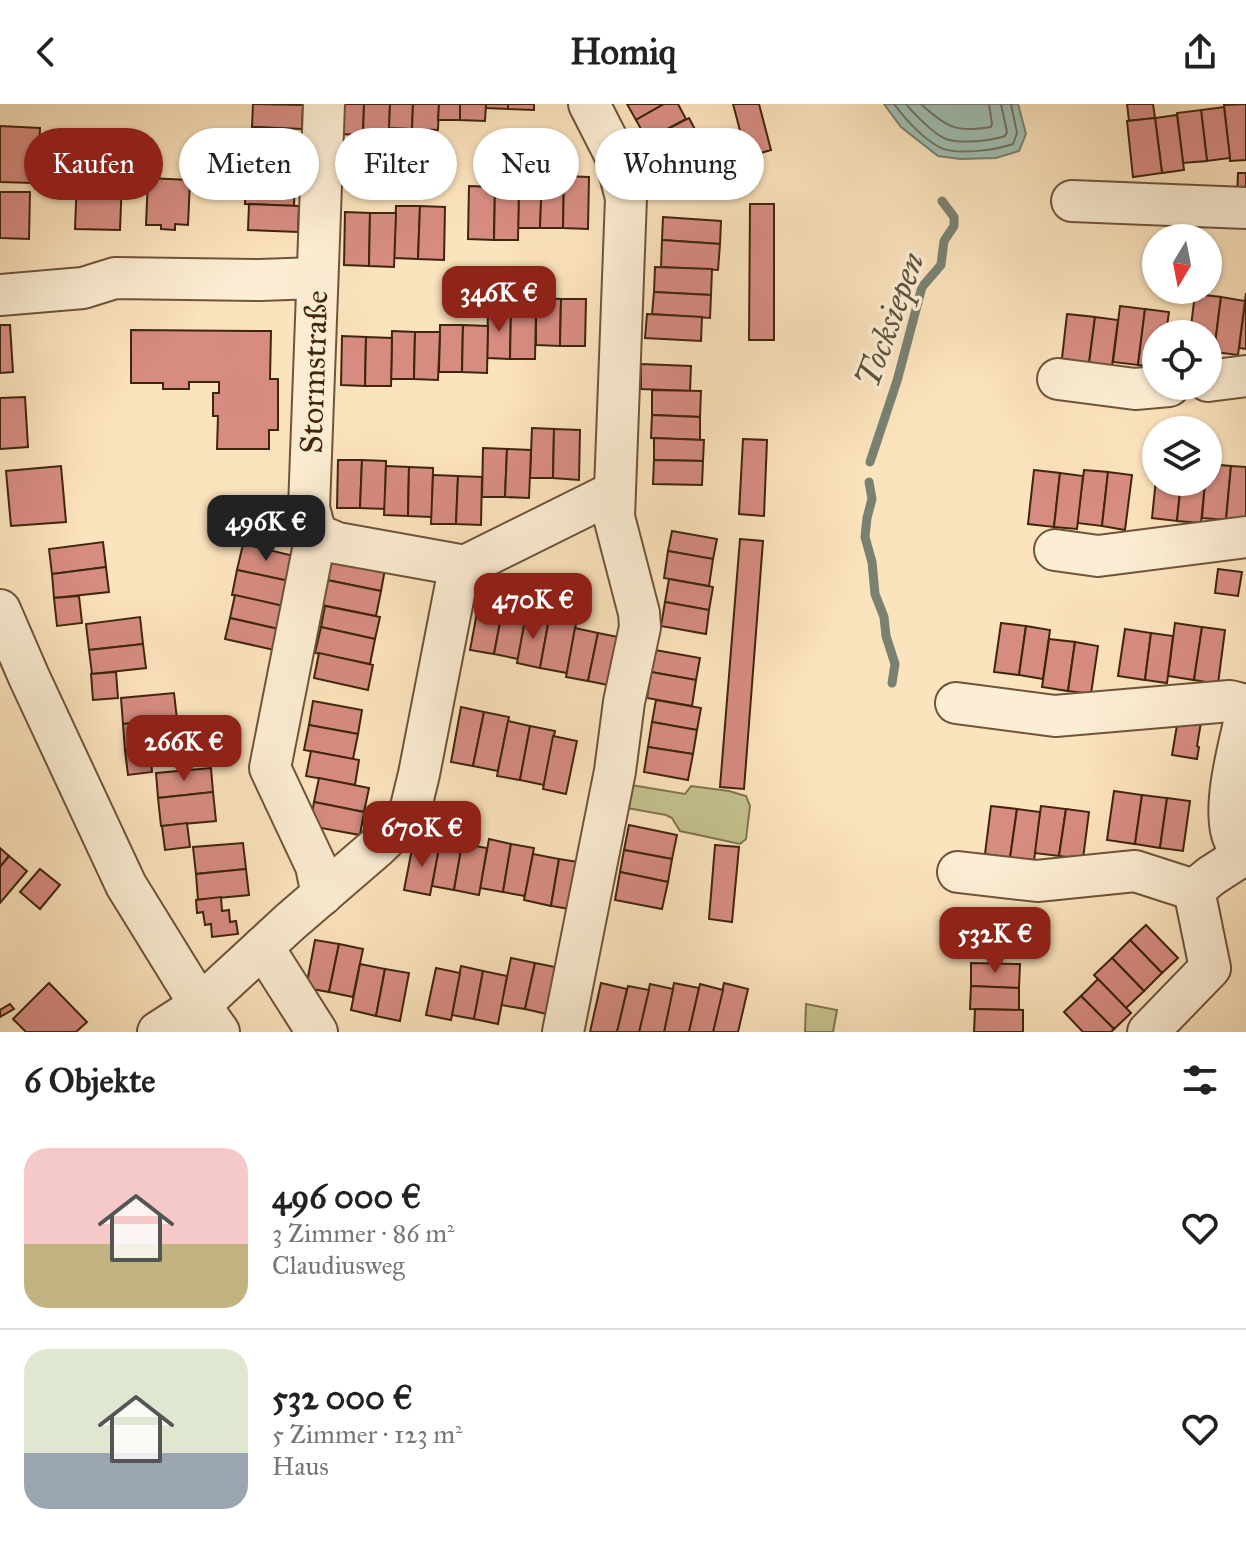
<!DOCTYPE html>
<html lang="de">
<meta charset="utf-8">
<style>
:root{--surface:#fff;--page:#f6f6f6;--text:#222;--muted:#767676;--line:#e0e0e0;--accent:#8f2418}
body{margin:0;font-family:"IM FELL Great Primer",serif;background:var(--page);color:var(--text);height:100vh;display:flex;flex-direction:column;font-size:30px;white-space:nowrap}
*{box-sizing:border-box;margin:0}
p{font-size:26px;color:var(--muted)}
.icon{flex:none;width:44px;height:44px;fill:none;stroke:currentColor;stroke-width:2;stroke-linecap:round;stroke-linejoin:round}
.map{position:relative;height:928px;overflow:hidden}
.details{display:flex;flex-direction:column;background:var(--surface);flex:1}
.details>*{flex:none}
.guide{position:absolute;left:24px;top:24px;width:800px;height:72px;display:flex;gap:16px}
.needle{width:52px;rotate:190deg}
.fabs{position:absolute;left:1142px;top:120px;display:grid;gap:16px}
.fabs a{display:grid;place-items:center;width:80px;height:80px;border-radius:50%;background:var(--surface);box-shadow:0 2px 6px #0004;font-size:40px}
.price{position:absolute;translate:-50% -68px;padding:0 18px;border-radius:16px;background:var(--accent);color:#fff;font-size:26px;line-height:52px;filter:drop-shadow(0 2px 4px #0008)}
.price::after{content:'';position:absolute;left:50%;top:48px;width:24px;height:18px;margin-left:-12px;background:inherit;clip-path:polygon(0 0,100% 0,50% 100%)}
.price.current{background:#222;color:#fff}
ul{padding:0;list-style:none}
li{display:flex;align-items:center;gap:24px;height:200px;padding:0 24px}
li+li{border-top:2px solid var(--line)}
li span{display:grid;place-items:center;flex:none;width:224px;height:160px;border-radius:24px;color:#555}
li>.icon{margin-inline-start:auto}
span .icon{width:96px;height:96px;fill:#fffc;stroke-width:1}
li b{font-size:34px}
h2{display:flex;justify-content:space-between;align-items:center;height:96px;padding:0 24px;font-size:34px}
.chip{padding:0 28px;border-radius:36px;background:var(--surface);box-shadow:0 2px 6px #0004;font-size:28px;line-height:72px}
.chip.current{background:var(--accent);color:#fff}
header{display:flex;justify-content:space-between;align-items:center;height:104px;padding:0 24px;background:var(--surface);font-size:36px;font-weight:700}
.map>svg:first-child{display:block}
.green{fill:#c4c28d;stroke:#82744d;stroke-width:2}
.water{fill:#9fbeb3;stroke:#798171;stroke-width:2}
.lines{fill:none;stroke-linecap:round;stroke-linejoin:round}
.shore{stroke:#707260;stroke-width:2}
.stream{stroke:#798171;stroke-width:9}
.building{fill:#d78c82;stroke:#40250d;stroke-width:2}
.minor-casing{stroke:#6f5439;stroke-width:44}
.minor{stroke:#fcedd4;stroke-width:40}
.labels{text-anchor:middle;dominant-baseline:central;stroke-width:7;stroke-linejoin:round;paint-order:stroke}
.street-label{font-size:32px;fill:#40250d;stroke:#fcedd4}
.water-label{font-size:34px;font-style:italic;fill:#5c533f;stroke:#fcedd4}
</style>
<header><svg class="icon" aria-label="back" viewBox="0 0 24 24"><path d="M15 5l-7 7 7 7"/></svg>Homiq<svg class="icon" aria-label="share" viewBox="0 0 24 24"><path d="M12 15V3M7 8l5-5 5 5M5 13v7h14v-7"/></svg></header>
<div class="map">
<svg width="1246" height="928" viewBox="0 0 1246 928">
<rect width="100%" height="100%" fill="#fbe3bd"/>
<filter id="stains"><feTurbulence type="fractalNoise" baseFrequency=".0025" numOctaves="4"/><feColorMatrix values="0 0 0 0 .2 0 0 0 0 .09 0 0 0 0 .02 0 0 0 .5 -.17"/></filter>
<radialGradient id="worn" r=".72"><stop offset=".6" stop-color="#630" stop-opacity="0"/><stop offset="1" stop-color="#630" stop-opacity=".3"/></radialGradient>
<g class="green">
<path d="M625 680 685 690 691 682 729 687 746 692 750 702 746 735 740 740 680 727 672 714 666 711 621 703Z"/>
<path d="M806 900 837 906 833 928H805Z"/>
</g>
<path class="water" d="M884 0H1018L1026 30 1019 47 996 54 960 55 938 52 901 23Z"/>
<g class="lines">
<g class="shore">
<path d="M894 0C906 16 921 33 939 43 955 52 996 46 1013 40L1017 29 1011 0"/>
<path d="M906 0C913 9 935 31 946 35 960 40 991 37 1005 32L1007 28 1001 0"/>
<path d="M921 0C946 23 956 29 991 23L992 20 989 0"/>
</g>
<g class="stream">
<path d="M870 358 897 277 922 183 941 161 944 137 954 122V113L942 97"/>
<path d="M869 378 872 395 867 414 865 433 872 458 875 490 884 513 886 532 895 560 892 579"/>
</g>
</g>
<g class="building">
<path d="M253 0 303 1 302 25 252 23Z"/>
<path d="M341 0H364L363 31 340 30Z"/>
<path d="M364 0H390L389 33 363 31Z"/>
<path d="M390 0H413L412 25 389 24Z"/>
<path d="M413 0H439L438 26 412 25Z"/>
<path d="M439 0H460V16H438Z"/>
<path d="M460 0H486L485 17 460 16Z"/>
<path d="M486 0H508V5L486 4Z"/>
<path d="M508 0H534V6L508 5Z"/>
<path d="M627 0H664L636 16Z"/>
<path d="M664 0H678L686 15 647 36 636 16Z"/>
<path d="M733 0H759L771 46 747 53Z"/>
<path d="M1127 0H1153L1155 14 1129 17Z"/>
<path d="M1246 0V56L1230 57 1224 1Z"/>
<path d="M1224 3 1230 54 1207 57 1201 6Z"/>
<path d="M1201 6 1207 57 1183 59 1177 9Z"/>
<path d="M1177 11 1184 66 1162 69 1155 14Z"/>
<path d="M689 14 700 35 661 56 650 34Z"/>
<path d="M1155 14 1162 69 1133 73 1127 17Z"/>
<path d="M0 22 40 24 38 69H35L34 79 0 78Z"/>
<path d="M252 23 290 25 289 51 251 49Z"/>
<path d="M700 35 712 56 673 77 661 56Z"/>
<path d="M247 49 296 52 295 76 246 74Z"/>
<path d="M698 64 704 75 681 87 675 76Z"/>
<path d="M1238 69H1246V94H1237Z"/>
<path d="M519 71 542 72 540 124H518Z"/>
<path d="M542 72H564L563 124H540Z"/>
<path d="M564 72 589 73 588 125 563 124Z"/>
<path d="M77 73 122 75 120 126 75 125Z"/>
<path d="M148 74 190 76 188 121 175 120V126L161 125V121H146Z"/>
<path d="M246 74 295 76 294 102 245 100Z"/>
<path d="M469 82 495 83 494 136 468 135Z"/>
<path d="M495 83H519L518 136H494Z"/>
<path d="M0 88H30L29 135 0 134Z"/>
<path d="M249 100 299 102 298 128 248 126Z"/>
<path d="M750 100H774V236H749Z"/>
<path d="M396 102H420L418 155 394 154Z"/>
<path d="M420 102 445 103 444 156 418 155Z"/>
<path d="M345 108 370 109 369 162 344 161Z"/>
<path d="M370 109H396L394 163 369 162Z"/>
<path d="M663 113 721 117 720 140 662 136Z"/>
<path d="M662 136 720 140 718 166 661 163Z"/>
<path d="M655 163 712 165 711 191 654 188Z"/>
<path d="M654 188 711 191 710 214 652 210Z"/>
<path d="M1246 189V245L1239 244Z"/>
<path d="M1195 190 1221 193 1214 248 1208 247V230H1190Z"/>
<path d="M1221 193 1245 197 1238 251 1214 248Z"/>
<path d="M536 194 561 195 560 242 536 241Z"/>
<path d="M561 195H586L585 242H560Z"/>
<path d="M1120 202 1145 205 1138 261 1113 258Z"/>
<path d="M1145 205 1169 208 1166 230H1156V263L1138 261Z"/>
<path d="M488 206H511L510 255 487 254Z"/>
<path d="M511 206 536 207 535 255H510Z"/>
<path d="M647 210 702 213 701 237 645 234Z"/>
<path d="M1067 210 1095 213 1088 267 1061 263Z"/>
<path d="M1095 213 1118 216 1111 270 1088 267Z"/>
<path d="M0 221H10L13 268 0 269Z"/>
<path d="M440 221H463L462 268H439Z"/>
<path d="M463 221 488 222 487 269 462 268Z"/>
<path d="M131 226 271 227 270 275H278V326H269V345H217L218 312H213V289H219V278H189V285H163V279H131Z"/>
<path d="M392 227 415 228 414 275H391Z"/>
<path d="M415 228H440L438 276 414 275Z"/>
<path d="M342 232 366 233 365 282 341 281Z"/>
<path d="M366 233 392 234 391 282H365Z"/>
<path d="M641 260 691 262 690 287 641 285Z"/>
<path d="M652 286 701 287 700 313 652 311Z"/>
<path d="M25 293 28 343 0 345V294Z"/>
<path d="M652 311 700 313V336L651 334Z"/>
<path d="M532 324 554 325 553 374H530Z"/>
<path d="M554 325 580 326 579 376 553 374Z"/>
<path d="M654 334 704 336 703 357 654 356Z"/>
<path d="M743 335 767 336 764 412 739 410Z"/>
<path d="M483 344 507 345 505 393H482Z"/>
<path d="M507 345 531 346 529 394 505 393Z"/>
<path d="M338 356H362L360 404H337Z"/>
<path d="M362 356 386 357 385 405 360 404Z"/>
<path d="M654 356 703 357 702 381 653 380Z"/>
<path d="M1208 360 1231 362 1226 416 1202 414 1205 378H1208Z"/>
<path d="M61 362 66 418 11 422 6 367Z"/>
<path d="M386 362 409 363 408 412 384 411Z"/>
<path d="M1231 362 1246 363V418L1226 416Z"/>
<path d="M409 363 433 364 432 413 408 412Z"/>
<path d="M1034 366 1060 369 1054 423 1028 420Z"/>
<path d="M1084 366 1108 368 1102 422 1077 419Z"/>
<path d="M1108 368 1132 371 1125 426 1102 422Z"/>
<path d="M1060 369 1083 372 1077 425 1054 423Z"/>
<path d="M433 371 458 372 456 420H431Z"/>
<path d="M458 372 482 373 481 421 456 420Z"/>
<path d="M1156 375V378H1181L1177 417 1152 414Z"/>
<path d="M1181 378H1205L1201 419 1177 417Z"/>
<path d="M672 427 717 435 713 455 668 447Z"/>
<path d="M740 435 763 437 744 685 720 683Z"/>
<path d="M103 438 106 463 52 470 49 445Z"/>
<path d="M243 440 294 452 289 477 237 466Z"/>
<path d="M668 447 713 455 709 482 664 474Z"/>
<path d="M332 454 385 465 381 487 327 476Z"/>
<path d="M106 463 109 488 54 494 52 470Z"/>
<path d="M1218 465 1242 468 1238 492 1215 489Z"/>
<path d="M237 466 289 477 283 502 232 491Z"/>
<path d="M669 475 713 483 709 506 665 498Z"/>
<path d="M327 476 381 487 376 512 322 501Z"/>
<path d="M235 491 288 503 283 526 230 514Z"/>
<path d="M79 492 82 519 57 522 54 494Z"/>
<path d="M479 498 503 503 494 550 470 546Z"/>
<path d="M665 498 709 506 706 530 661 522Z"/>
<path d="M325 502 380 513 375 535 321 523Z"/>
<path d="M503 503 527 507 518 555 494 550Z"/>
<path d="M526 511 549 515 540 564 517 559Z"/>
<path d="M140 513 143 540 89 546 86 520Z"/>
<path d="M230 514 283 526 279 547 225 535Z"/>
<path d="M549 515 576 520 567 569 540 564Z"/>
<path d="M1001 519 1026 522 1019 571 994 568Z"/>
<path d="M1175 519 1202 523 1194 576 1168 572Z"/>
<path d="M1026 522 1050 526 1043 575 1019 571Z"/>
<path d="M321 523 375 535 370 560 315 549Z"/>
<path d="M1202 523 1225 526 1218 580 1194 576Z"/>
<path d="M575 524 598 529 588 577 566 573Z"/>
<path d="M1125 525 1151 529 1145 576 1118 572Z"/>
<path d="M598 529 623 534 613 582 588 577Z"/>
<path d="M1151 529 1173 532 1167 579 1145 576Z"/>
<path d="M1049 535 1075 538 1068 587 1042 583Z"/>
<path d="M1075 538 1098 542 1091 590 1068 587Z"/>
<path d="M143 540 146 564 92 570 89 546Z"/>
<path d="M655 546 700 554 696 576 651 568Z"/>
<path d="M319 549 373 561 368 586 314 574Z"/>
<path d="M116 568 118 594 93 596 91 570Z"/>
<path d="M651 568 696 576 692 602 647 594Z"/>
<path d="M174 589 177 615 123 620 121 594Z"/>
<path d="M656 596 701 604 697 626 652 618Z"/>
<path d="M313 597 362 606 358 630 309 621Z"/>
<path d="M461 603 484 608 473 662 451 658Z"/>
<path d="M484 608 509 613 498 667 473 662Z"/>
<path d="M177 615 179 641 125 646 123 620Z"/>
<path d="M1178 615 1201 618 1197 642 1199 643 1197 655 1172 651Z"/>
<path d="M508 617 530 622 520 676 497 672Z"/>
<path d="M652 618 697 626 693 650 648 643Z"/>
<path d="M309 621 358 630 353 655 304 646Z"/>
<path d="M530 622 555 627 544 681 520 676Z"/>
<path d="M553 632 577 637 566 690 543 685Z"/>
<path d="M648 643 693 650 688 676 644 668Z"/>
<path d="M150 644 152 668 128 671 125 646Z"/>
<path d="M311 647 359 656 355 681 306 672Z"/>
<path d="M211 664 213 688 158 694 156 669Z"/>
<path d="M319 674 369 684 364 708 314 698Z"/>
<path d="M1114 687 1142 691 1135 740 1107 736Z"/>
<path d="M213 688 216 717 161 722 158 694Z"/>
<path d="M1142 691 1167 694 1160 744 1135 740Z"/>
<path d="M1167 694 1190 697 1183 747 1160 744Z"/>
<path d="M314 698 364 708 360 731 310 722Z"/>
<path d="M991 702 1017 705 1010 754 985 750Z"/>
<path d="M1041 702 1066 705 1059 752 1034 749Z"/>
<path d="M1017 705 1040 708 1034 757 1010 754Z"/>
<path d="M1066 705 1089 708 1083 755 1059 752Z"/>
<path d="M187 719 190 743 165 746 162 722Z"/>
<path d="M629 721 677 731 672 755 624 746Z"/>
<path d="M489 735 511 740 503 788 480 784Z"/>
<path d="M440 736 462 740 454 786 432 782Z"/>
<path d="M243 739 246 765 196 770 193 743Z"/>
<path d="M413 740 439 744 430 791 404 786Z"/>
<path d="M462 740 487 744 479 791 454 786Z"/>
<path d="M511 740 534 744 525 792 503 788Z"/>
<path d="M715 741 739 743 732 818 709 815Z"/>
<path d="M0 744 9 752 0 763Z"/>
<path d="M624 746 672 755 668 778 620 768Z"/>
<path d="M533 750 559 755 551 802 524 796Z"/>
<path d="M9 752 27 767 0 799V763Z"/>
<path d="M559 755 585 759 576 806 551 802Z"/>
<path d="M40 765 60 781 40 805 20 788Z"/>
<path d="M246 765 249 791 198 796 196 770Z"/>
<path d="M620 768 668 778 662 805 615 796Z"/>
<path d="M221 793 222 807 229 806 230 818 236 817 238 830 212 833 211 820 205 821 203 808 197 809 196 796Z"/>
<path d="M1146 821 1178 854 1162 869 1130 836Z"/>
<path d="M315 836 339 840 329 888 306 884Z"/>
<path d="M1130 836 1162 869 1144 887 1112 854Z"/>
<path d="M339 840 363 845 353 893 329 888Z"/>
<path d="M511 854 535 859 525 905 501 901Z"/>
<path d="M1112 854 1144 887 1126 904 1094 871Z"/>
<path d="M535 859 560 864 551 911 525 905Z"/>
<path d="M971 859 1020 860 1019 884 971 882Z"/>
<path d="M360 860 385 865 376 912 351 906Z"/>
<path d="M461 862 483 867 474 915 452 911Z"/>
<path d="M436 864 460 869 451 916 426 911Z"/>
<path d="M385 865 409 869 400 917 376 912Z"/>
<path d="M483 867 507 872 498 920 474 915Z"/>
<path d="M1098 875 1131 909 1114 925 1081 892Z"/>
<path d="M49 879 87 918 76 928H26L13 915Z"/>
<path d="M601 879 627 885 617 928H590Z"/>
<path d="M674 879 699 884 689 928H664Z"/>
<path d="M724 879 748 885 738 928H713Z"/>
<path d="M650 880 673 885 664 928H639Z"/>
<path d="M700 880 723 886 713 928H689Z"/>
<path d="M628 882 649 886 639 928H617Z"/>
<path d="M971 882 1019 884V906L970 905Z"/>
<path d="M1081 892 1114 925 1111 928H1083L1064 908Z"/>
<path d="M10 900 14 905 0 913V906Z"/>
<path d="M975 905 1023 906V928H974Z"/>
</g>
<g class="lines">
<g class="minor-casing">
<g id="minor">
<path d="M324 0 309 404 316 430 337 439 465 462 614 388"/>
<path d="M1072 97 1246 104"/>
<path d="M0 191 83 184 115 174 260 176 316 174"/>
<path d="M1058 275 1135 285 1169 282"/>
<path d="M1208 277 1246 272"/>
<path d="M316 430 270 664 316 762 322 791"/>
<path d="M1055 446 1098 452 1246 433"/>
<path d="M0 506 29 573 126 781 200 901 219 928"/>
<path d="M956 599 1055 612 1230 597 1246 601"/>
<path d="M1246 610C1239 642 1223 699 1232 730 1234 738 1240 744 1246 750"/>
<path d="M958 768 1037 777 1135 767 1194 786"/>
<path d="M263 843 317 928"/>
<path d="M158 928 200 901 290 818 377 743 405 716 411 703 419 670 456 480 465 462"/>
<path d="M563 928 615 667 624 598 640 523 639 509 614 413 626 94 615 51 589 0"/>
<path d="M1148 928 1210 864 1194 786 1211 772 1245 750"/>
</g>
</g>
<use href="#minor" class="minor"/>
</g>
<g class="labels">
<g class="street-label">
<text transform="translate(314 268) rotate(-88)">Stormstraße</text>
</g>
<g class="water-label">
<text transform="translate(890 216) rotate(-70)">Tocksiepen</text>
</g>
</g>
<rect width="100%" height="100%" filter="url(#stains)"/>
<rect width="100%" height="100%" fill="url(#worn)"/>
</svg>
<div class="fabs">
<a><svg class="needle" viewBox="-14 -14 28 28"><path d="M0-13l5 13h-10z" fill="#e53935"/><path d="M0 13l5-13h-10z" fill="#767676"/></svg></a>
<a><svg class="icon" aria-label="locate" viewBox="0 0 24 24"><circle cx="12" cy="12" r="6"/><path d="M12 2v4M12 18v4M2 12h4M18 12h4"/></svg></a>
<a><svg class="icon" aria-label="layers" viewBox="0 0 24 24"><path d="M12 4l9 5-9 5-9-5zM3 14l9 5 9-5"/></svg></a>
</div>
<b class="price" style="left:499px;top:230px">346K €</b>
<b class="price current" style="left:266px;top:459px">496K €</b>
<b class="price" style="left:533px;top:537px">470K €</b>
<b class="price" style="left:184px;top:679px">266K €</b>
<b class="price" style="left:422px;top:765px">670K €</b>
<b class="price" style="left:995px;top:871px">532K €</b>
<div class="guide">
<a class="chip current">Kaufen</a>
<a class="chip">Mieten</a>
<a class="chip">Filter</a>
<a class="chip">Neu</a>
<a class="chip">Wohnung</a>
</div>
</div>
<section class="details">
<h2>6 Objekte<svg class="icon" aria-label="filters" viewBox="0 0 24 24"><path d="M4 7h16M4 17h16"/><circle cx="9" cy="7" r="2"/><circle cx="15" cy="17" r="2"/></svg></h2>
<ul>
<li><span style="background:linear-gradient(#f6c9c9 60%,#c2b280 0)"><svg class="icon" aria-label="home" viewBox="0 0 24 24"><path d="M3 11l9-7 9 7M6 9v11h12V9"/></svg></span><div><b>496 000 €</b><p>3 Zimmer · 86 m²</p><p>Claudiusweg</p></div><svg class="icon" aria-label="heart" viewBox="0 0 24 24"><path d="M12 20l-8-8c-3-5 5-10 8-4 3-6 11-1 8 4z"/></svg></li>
<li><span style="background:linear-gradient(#dfe7d0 65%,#9aa5b1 0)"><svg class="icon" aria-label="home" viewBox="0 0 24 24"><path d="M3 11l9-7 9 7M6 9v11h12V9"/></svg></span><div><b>532 000 €</b><p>5 Zimmer · 123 m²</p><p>Haus</p></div><svg class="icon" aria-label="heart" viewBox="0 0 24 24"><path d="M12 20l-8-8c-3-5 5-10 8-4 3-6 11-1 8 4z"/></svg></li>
</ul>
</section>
